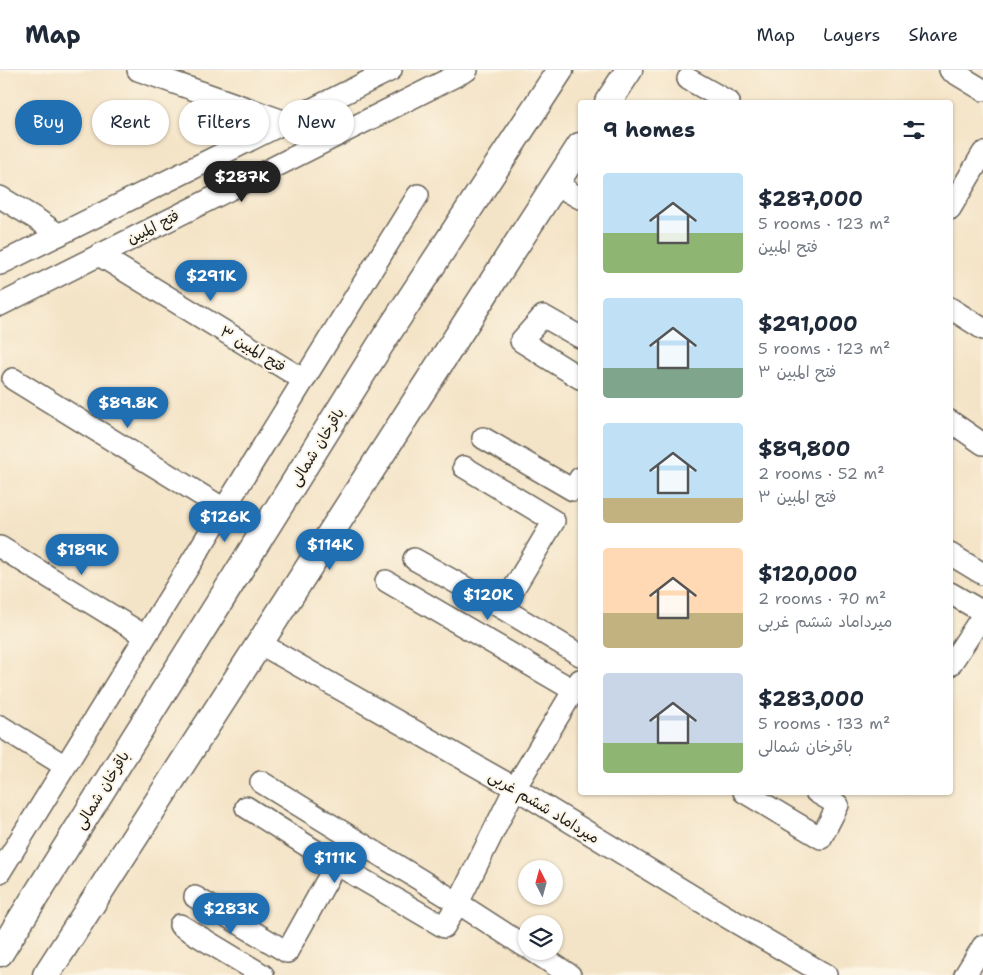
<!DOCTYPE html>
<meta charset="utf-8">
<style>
:root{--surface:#fff;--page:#f6f6f7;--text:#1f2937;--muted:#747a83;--line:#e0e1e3;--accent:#1f6fb2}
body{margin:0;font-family:"Shantell Sans","Playpen Sans Arabic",sans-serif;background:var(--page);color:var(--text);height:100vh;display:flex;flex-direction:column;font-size:19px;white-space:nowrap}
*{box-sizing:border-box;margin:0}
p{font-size:16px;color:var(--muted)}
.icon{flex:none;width:28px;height:28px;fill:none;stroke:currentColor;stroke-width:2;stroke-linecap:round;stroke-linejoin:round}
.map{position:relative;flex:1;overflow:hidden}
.details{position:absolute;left:578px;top:30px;width:375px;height:695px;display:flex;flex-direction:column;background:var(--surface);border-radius:5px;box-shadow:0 1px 4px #0004}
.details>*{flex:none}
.banner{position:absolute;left:15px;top:30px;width:475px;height:45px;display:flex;gap:10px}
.needle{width:32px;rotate:354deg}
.controls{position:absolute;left:518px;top:790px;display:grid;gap:10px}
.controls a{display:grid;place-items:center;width:45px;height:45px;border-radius:50%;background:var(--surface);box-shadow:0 1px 4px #0004;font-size:25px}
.price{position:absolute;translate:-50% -42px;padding:0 11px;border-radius:18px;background:var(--accent);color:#fff;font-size:16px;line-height:32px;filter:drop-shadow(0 1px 2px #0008)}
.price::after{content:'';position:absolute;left:50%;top:30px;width:15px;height:11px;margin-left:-8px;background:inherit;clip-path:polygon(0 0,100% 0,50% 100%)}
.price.current{background:#222;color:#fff}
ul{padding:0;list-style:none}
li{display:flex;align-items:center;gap:15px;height:125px;padding:0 25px}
li span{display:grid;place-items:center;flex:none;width:140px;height:100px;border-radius:5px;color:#555}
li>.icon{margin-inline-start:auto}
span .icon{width:60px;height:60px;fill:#fffc;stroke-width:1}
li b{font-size:21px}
h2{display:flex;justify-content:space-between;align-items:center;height:60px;padding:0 25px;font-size:21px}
.chip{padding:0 18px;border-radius:22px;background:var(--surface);box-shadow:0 1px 4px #0004;font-size:18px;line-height:45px}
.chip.current{background:var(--accent);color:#fff}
header{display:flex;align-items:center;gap:30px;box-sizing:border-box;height:70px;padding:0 25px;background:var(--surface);border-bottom:1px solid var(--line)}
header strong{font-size:24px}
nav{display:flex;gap:28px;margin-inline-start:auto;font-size:18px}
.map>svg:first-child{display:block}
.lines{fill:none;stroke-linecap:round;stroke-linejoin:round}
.minor-casing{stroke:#686258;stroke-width:24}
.major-casing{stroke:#686258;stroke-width:29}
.minor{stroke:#fff;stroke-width:21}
.major{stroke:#fff;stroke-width:26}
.labels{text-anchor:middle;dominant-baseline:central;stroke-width:4;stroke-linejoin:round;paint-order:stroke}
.street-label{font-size:15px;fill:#1c1c1c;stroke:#fcf5e5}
</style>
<header>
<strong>Map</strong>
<nav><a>Map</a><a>Layers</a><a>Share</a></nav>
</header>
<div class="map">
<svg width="983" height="905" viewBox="0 0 983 905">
<rect width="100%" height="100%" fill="#fcf5e5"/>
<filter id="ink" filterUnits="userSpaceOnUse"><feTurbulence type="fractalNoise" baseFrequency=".02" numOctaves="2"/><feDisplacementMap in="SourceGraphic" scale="10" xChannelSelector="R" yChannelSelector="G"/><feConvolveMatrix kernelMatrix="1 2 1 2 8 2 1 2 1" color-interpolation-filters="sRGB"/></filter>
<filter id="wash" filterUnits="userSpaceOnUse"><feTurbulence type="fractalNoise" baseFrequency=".0096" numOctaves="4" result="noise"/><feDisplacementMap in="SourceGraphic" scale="20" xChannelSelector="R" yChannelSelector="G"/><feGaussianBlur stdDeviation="1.12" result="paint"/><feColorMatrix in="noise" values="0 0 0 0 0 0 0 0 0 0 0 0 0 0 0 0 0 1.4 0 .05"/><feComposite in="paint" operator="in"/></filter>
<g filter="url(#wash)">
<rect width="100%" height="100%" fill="#f4e4c7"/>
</g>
<g filter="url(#ink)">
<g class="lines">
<g class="minor-casing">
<g id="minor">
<path d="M138 0 286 52"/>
<path d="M950 0 983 20"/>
<path d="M688 9 729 32"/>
<path d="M555 114 580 128"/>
<path d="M0 127 38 150 59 165"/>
<path d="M950 139 983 83"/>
<path d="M99 185 304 310"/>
<path d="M0 194 391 0"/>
<path d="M0 235 467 0"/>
<path d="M950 238 983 259"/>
<path d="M580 267 543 246 521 271 580 308"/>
<path d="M13 309 224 439"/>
<path d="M950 351 983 374"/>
<path d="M483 368 573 420 580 408"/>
<path d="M464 397 554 451 502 538"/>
<path d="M0 477 145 566"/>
<path d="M950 484 983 504"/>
<path d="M414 489 502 538 580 585"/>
<path d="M386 511 580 624"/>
<path d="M950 523 983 542"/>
<path d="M259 573 515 718 720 843 826 905"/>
<path d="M950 595 983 545"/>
<path d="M0 656 65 696"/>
<path d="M261 712 458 833 526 877"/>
<path d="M744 722 821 768 838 735 816 722"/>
<path d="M246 737 336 794 444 857 458 833 515 718 580 610"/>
<path d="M0 802 418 125"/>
<path d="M195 827 287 882 336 794"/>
<path d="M180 855 263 905"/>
<path d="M533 881 570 905"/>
<path d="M965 905 983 876"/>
</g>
</g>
<g class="major-casing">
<g id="major">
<path d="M608 32 629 0"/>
<path d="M0 883 384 269 560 0"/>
<path d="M46 905 580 76"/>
</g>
</g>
<use href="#minor" class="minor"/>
<use href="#major" class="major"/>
</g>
</g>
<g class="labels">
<g class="street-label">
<text transform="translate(153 157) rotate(-27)">فتح المبین</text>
<text transform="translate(253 279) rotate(31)">فتح المبین ۳</text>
<text transform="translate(317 377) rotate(-58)">باقرخان شمالی</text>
<text transform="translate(102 720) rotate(-58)">باقرخان شمالی</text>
<text transform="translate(544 737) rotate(31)">میرداماد ششم غربی</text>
</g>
</g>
</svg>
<div class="controls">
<a><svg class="needle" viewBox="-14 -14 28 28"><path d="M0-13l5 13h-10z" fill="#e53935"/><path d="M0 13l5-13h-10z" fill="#747a83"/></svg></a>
<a><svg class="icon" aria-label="layers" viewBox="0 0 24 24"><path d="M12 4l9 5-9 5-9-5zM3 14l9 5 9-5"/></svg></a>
</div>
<b class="price current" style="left:242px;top:133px">$287K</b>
<b class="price" style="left:211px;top:232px">$291K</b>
<b class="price" style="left:128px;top:359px">$89.8K</b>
<b class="price" style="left:225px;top:473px">$126K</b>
<b class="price" style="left:330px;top:501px">$114K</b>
<b class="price" style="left:82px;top:506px">$189K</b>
<b class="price" style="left:488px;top:551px">$120K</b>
<b class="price" style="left:335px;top:814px">$111K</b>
<b class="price" style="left:231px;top:865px">$283K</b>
<div class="banner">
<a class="chip current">Buy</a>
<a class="chip">Rent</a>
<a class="chip">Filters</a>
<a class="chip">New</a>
</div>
<section class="details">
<h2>9 homes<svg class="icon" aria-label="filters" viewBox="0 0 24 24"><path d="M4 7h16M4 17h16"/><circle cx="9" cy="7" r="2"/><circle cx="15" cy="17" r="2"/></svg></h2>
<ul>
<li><span style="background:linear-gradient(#bfe0f5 60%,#8fb573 0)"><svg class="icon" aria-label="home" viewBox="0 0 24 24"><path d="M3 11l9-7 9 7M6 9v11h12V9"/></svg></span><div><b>$287,000</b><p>5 rooms · 123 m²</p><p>فتح المبین</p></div></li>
<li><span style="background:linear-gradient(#bfe0f5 70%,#7fa58c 0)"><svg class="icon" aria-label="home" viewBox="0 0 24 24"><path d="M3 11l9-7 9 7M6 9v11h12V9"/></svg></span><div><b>$291,000</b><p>5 rooms · 123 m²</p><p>فتح المبین ۳</p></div></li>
<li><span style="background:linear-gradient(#bfe0f5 75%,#c2b280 0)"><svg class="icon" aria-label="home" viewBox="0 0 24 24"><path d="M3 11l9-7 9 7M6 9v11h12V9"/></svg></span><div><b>$89,800</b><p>2 rooms · 52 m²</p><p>فتح المبین ۳</p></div></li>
<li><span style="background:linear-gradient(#ffd9b3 65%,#c2b280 0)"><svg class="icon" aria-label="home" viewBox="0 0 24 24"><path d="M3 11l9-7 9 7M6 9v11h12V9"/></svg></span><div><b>$120,000</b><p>2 rooms · 70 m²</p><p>میرداماد ششم غربی</p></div></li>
<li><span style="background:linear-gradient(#c9d6e8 70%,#8fb573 0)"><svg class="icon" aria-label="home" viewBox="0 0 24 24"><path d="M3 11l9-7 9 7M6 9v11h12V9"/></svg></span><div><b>$283,000</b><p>5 rooms · 133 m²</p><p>باقرخان شمالی</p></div></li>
</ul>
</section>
</div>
